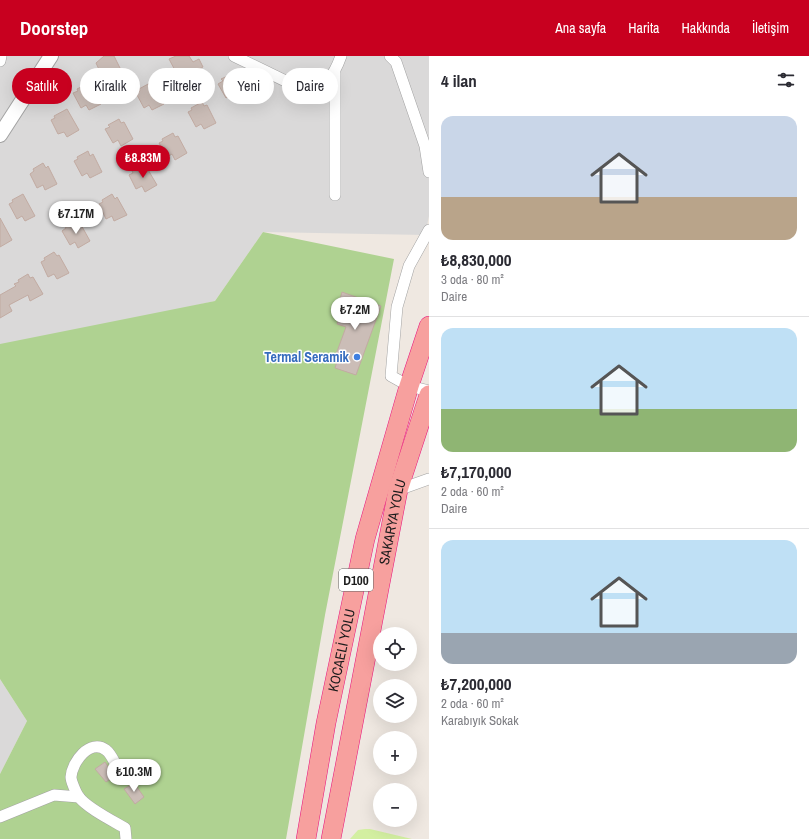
<!DOCTYPE html>
<html lang="tr">
<meta charset="utf-8">
<style>
:root{--surface:#fff;--page:#f2f2f3;--text:#2b2b33;--muted:#7c7c81;--line:#e1e1e2;--accent:#c8001f}
body{margin:0;font-family:"Archivo Narrow",sans-serif;background:var(--page);color:var(--text);height:100vh;display:flex;flex-direction:column;font-size:15px;white-space:nowrap}
*{box-sizing:border-box;margin:0}
p{font-size:13px;color:var(--muted)}
.icon{flex:none;width:22px;height:22px;fill:none;stroke:currentColor;stroke-width:2;stroke-linecap:round;stroke-linejoin:round}
.map{position:relative;flex:1;overflow:hidden}
.sheet{display:flex;flex-direction:column;background:var(--surface);width:380px}
.sheet>*{flex:none}
.banner{position:absolute;left:12px;top:12px;width:357px;height:36px;display:flex;gap:8px}
.buttons{position:absolute;left:373px;top:571px;display:grid;gap:8px}
.buttons a{display:grid;place-items:center;width:44px;height:44px;border-radius:50%;background:var(--surface);box-shadow:0 4px 16px #0002;font-size:20px}
.price{position:absolute;translate:-50% -34px;padding:0 9px;border-radius:14px;background:#fff;color:#222;font-size:13px;line-height:26px;filter:drop-shadow(0 1px 2px #0008)}
.price::after{content:'';position:absolute;left:50%;top:24px;width:12px;height:9px;margin-left:-6px;background:inherit;clip-path:polygon(0 0,100% 0,50% 100%)}
.price.current{background:var(--accent);color:#fff}
ul{padding:0;list-style:none}
li{display:grid;align-content:center;gap:8px;height:212px;padding:0 12px}
li+li{border-top:1px solid var(--line)}
li span{display:grid;place-items:center;height:124px;border-radius:12px;color:#555}
li>.icon{margin-inline-start:auto}
span .icon{width:72px;height:72px;fill:#fffc;stroke-width:1}
li b{font-size:17px}
h2{display:flex;justify-content:space-between;align-items:center;height:48px;padding:0 12px;font-size:17px}
.tag{padding:0 14px;border-radius:18px;background:var(--surface);box-shadow:0 4px 16px #0002;font-size:14px;line-height:36px}
.tag.current{background:var(--accent);color:#fff}
header{display:flex;align-items:center;gap:24px;box-sizing:border-box;height:56px;padding:0 20px;background:var(--accent);color:#fff}
header strong{font-size:19px}
nav{display:flex;gap:22px;margin-inline-start:auto;font-size:14px}
main{display:flex;flex:1;min-height:0}
.map>svg:first-child{display:block}
.residential{fill:#dad9d9}
.grass{fill:#d3efa1}
.forest{fill:#afd291}
.building{fill:#cbbdb7;stroke:#c2aba2}
.lines{fill:none;stroke-linecap:round;stroke-linejoin:round}
.minor-casing{stroke:#a3a3a3;stroke-width:12}
.tertiary-casing{stroke:#a3a3a3;stroke-width:16}
.trunk-casing{stroke:#e8127d;stroke-width:20}
.minor{stroke:#fff;stroke-width:11}
.tertiary{stroke:#fff;stroke-width:14}
.trunk{stroke:#f7a09e;stroke-width:19}
.shop-dot{fill:#3f7fe0;stroke:#fff;stroke-width:1.5}
.labels{text-anchor:middle;dominant-baseline:central;stroke-width:3;stroke-linejoin:round;paint-order:stroke}
.shield{fill:#fff;stroke:#606060;stroke-width:1}
.shield-label{font-size:13px;font-weight:bold;fill:#1c1c1c}
.shop-label{font-size:14px;font-weight:bold;fill:#366cbe;stroke:#fff;text-anchor:end}
.street-label{font-size:14px;fill:#1c1c1c;stroke:#fff}
</style>
<header>
<strong>Doorstep</strong>
<nav><a>Ana sayfa</a><a>Harita</a><a>Hakkında</a><a>İletişim</a></nav>
</header>
<main>
<div class="map">
<svg width="429" height="783" viewBox="0 0 429 783">
<rect width="100%" height="100%" fill="#efe8e1"/>
<g class="residential">
<path d="M0 0H429V160L425 179 263 176 215 245 0 293Z"/>
<path d="M0 623 27 665 0 718Z"/>
</g>
<path class="grass" d="M365 773H370L412 783H350L358 774Z"/>
<path class="forest" d="M263 176 394 203 325 559 286 783H0V718L27 665 0 623V288L215 245Z"/>
<g class="building">
<path d="M104 0H114L123 18 111 24 109 19 103 22 96 7Z"/>
<path d="M176 0H189L193 6 199 3 203 11 185 20 182 15 177 18 169 3Z"/>
<path d="M232 18 234 22 237 20 246 38 234 44 231 39 226 42 218 28 223 25 221 23Z"/>
<path d="M150 27 152 31 155 30 164 48 152 54 149 49 144 52 136 37 140 35 139 33Z"/>
<path d="M87 28 89 32 92 30 101 48 89 54 86 49 81 52 73 37 78 35 77 33Z"/>
<path d="M202 46 204 50 207 49 216 67 204 73 201 68 196 71 188 56 192 54 191 52Z"/>
<path d="M67 53 79 74 67 81 64 76 58 78 51 64 55 62 54 60Z"/>
<path d="M119 63 121 67 124 66 133 83 121 90 118 84 113 87 105 73 110 71 108 69Z"/>
<path d="M173 77 175 81 178 80 187 97 175 104 172 98 167 101 159 87 163 85 162 83Z"/>
<path d="M88 95 90 100 93 98 102 116 90 122 87 117 82 120 74 105 78 103 77 101Z"/>
<path d="M43 107 46 112 48 110 57 128 45 134 43 129 37 132 30 118 34 115 33 113Z"/>
<path d="M143 109 145 113 147 112 157 129 145 136 142 130 136 133 129 119 133 117 132 115Z"/>
<path d="M23 138 35 160 25 165 22 160 17 163 9 148 13 146 12 144Z"/>
<path d="M112 138 115 143 117 141 127 159 114 165 112 160 106 163 99 148 103 146 102 144Z"/>
<path d="M0 162 12 184 0 191Z"/>
<path d="M76 165 78 169 80 167 90 185 78 192 75 186 70 189 62 175 66 172 65 170Z"/>
<path d="M54 196 57 200 59 199 69 217 57 223 54 218 48 221 41 206 45 204 44 202Z"/>
<path d="M28 218 30 222 33 221 43 238 30 245 28 239 9 249 12 255 0 262V239L16 230 14 228 19 226 18 224Z"/>
<path d="M342 236 381 250 356 319 335 312 338 302 335 301 346 271 337 268 340 259 338 258 341 248 339 247Z"/>
<path d="M105 706 115 720 106 726 95 713Z"/>
<path d="M134 727 144 741 135 748 124 733Z"/>
</g>
<g class="lines">
<g class="minor-casing">
<g id="minor">
<path d="M234 0 304 34C326 31 334 20 341 0"/>
<path d="M390 0 396 6 425 90 429 116"/>
<path d="M0 5 1 0"/>
<path d="M335 17V139"/>
<path d="M429 174 409 210 397 251 391 320 409 330 429 335"/>
<path d="M398 434 429 423"/>
<path d="M115 707C113 703 110 697 106 694 90 682 72 706 71 721 71 725 76 737 79 741 87 752 113 765 125 772L126 783"/>
<path d="M0 761 54 739 79 741"/>
</g>
</g>
<g class="tertiary-casing">
<path id="tertiary" d="M0 79 51 0"/>
</g>
<g class="trunk-casing">
<g id="trunk">
<path id="s1" d="M306 783 326 667 365 483 409 330 429 270"/>
<path id="s2" d="M331 783 398 434 429 339"/>
</g>
</g>
<use href="#minor" class="minor"/>
<use href="#tertiary" class="tertiary"/>
<use href="#trunk" class="trunk"/>
</g>
<circle class="shop-dot" cx="357" cy="301" r="4"/>
<g class="labels">
<rect class="shield" x="339" y="513" width="34" height="22" rx="3"/>
<g class="shield-label">
<text x="356" y="524">D100</text>
</g>
<g class="shop-label">
<text x="349" y="301">Termal Seramik</text>
</g>
<g class="street-label">
<text stroke="none"><textPath href="#s2" startOffset="323">SAKARYA YOLU</textPath></text>
<text stroke="none"><textPath href="#s1" startOffset="192">KOCAELİ YOLU</textPath></text>
</g>
</g>
</svg>
<div class="buttons">
<a><svg class="icon" aria-label="locate" viewBox="0 0 24 24"><circle cx="12" cy="12" r="6"/><path d="M12 2v4M12 18v4M2 12h4M18 12h4"/></svg></a>
<a><svg class="icon" aria-label="layers" viewBox="0 0 24 24"><path d="M12 4l9 5-9 5-9-5zM3 14l9 5 9-5"/></svg></a>
<a>+</a>
<a>−</a>
</div>
<b class="price current" style="left:143px;top:123px">₺8.83M</b>
<b class="price" style="left:76px;top:179px">₺7.17M</b>
<b class="price" style="left:355px;top:275px">₺7.2M</b>
<b class="price" style="left:134px;top:737px">₺10.3M</b>
<div class="banner">
<a class="tag current">Satılık</a>
<a class="tag">Kiralık</a>
<a class="tag">Filtreler</a>
<a class="tag">Yeni</a>
<a class="tag">Daire</a>
</div>
</div>
<section class="sheet">
<h2>4 ilan<svg class="icon" aria-label="filters" viewBox="0 0 24 24"><path d="M4 7h16M4 17h16"/><circle cx="9" cy="7" r="2"/><circle cx="15" cy="17" r="2"/></svg></h2>
<ul>
<li><span style="background:linear-gradient(#c9d6e8 65%,#b9a48a 0)"><svg class="icon" aria-label="home" viewBox="0 0 24 24"><path d="M3 11l9-7 9 7M6 9v11h12V9"/></svg></span><div><b>₺8,830,000</b><p>3 oda · 80 m²</p><p>Daire</p></div></li>
<li><span style="background:linear-gradient(#bfe0f5 65%,#8fb573 0)"><svg class="icon" aria-label="home" viewBox="0 0 24 24"><path d="M3 11l9-7 9 7M6 9v11h12V9"/></svg></span><div><b>₺7,170,000</b><p>2 oda · 60 m²</p><p>Daire</p></div></li>
<li><span style="background:linear-gradient(#bfe0f5 75%,#9aa5b1 0)"><svg class="icon" aria-label="home" viewBox="0 0 24 24"><path d="M3 11l9-7 9 7M6 9v11h12V9"/></svg></span><div><b>₺7,200,000</b><p>2 oda · 60 m²</p><p>Karabıyık Sokak</p></div></li>
</ul>
</section>
</main>
